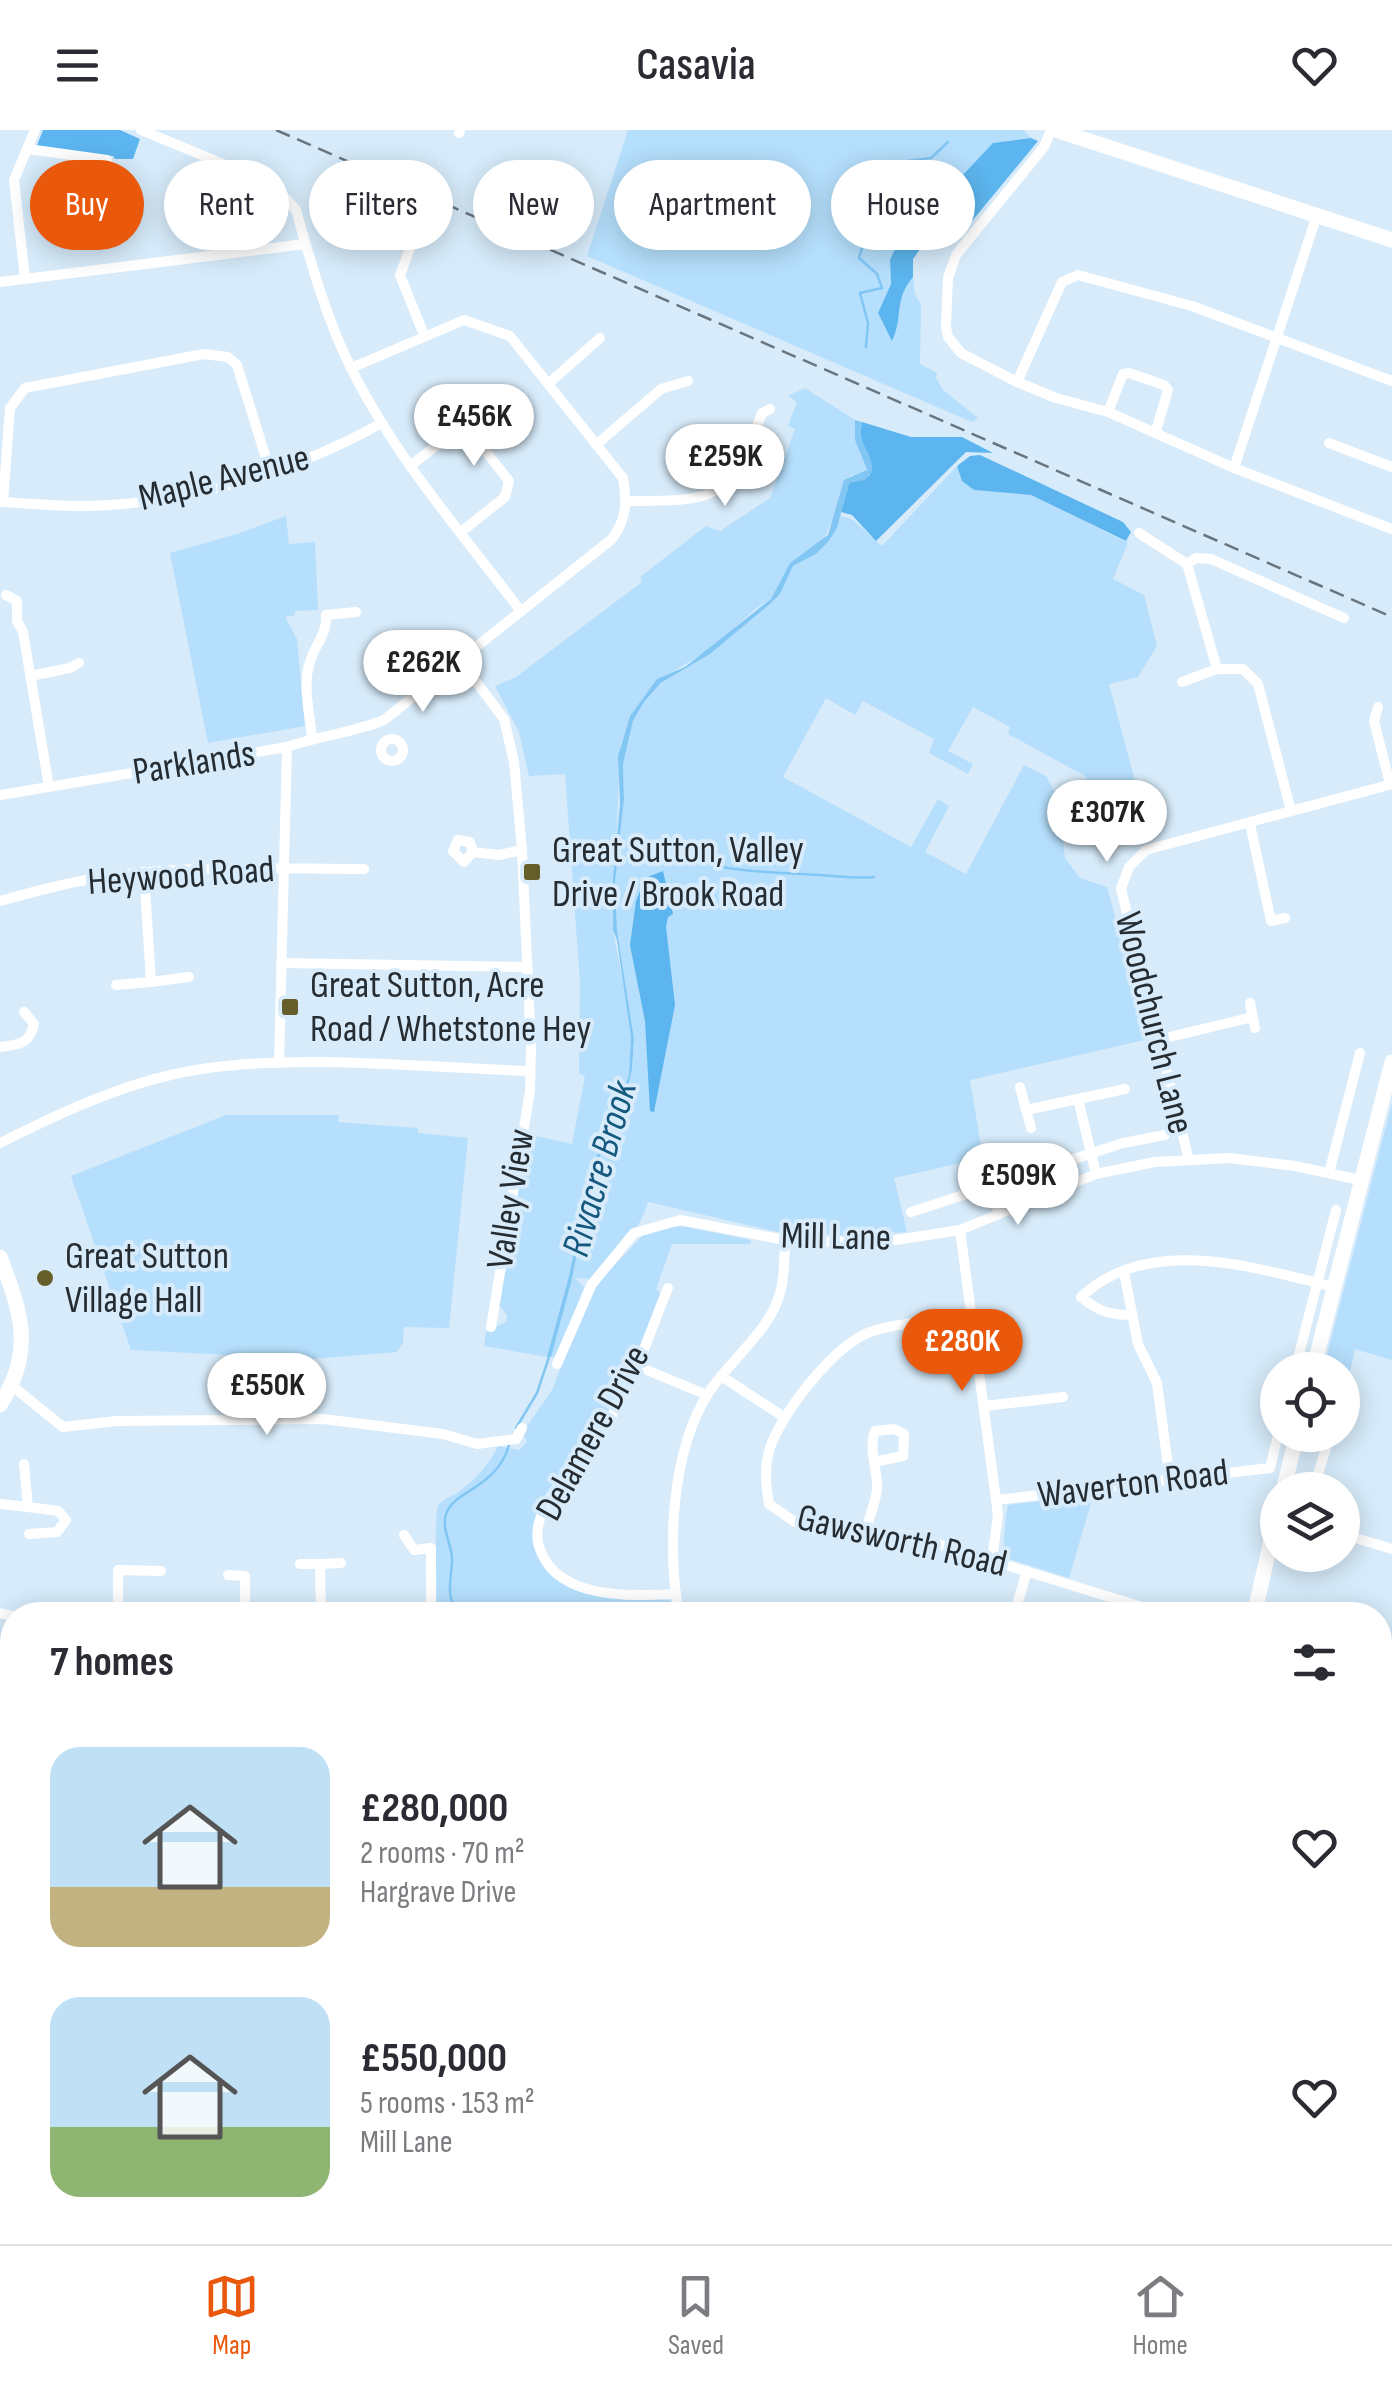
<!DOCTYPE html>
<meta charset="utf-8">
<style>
:root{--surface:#fff;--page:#f2f2f3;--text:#2b2b33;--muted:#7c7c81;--line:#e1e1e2;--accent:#ea580c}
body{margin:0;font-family:"Sofia Sans Condensed",sans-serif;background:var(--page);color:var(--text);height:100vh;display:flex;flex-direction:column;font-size:38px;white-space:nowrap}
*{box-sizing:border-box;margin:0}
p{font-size:32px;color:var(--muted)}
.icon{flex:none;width:55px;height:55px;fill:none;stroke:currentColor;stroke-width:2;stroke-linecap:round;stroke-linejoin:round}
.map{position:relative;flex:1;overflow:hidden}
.details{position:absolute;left:0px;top:1472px;width:1392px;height:642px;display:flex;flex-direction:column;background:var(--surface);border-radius:40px 40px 0 0;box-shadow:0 5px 25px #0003}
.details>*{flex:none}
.banner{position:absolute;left:30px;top:30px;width:1332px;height:90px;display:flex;gap:20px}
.fabs{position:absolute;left:1260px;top:1222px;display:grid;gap:20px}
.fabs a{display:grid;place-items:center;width:100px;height:100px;border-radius:50%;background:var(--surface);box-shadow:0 5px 25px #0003;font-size:50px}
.price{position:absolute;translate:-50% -85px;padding:0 22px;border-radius:35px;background:#fff;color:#222;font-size:32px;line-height:65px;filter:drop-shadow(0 2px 5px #0008)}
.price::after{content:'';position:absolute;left:50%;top:60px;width:30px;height:22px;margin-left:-15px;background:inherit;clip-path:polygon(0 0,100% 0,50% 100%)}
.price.active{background:var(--accent);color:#fff}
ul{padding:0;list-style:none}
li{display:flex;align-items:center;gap:30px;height:250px;padding:0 50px}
li span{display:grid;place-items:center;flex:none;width:280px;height:200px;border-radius:30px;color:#555}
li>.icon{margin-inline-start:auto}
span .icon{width:120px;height:120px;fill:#fffc;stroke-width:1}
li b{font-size:42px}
h2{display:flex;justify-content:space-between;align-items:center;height:120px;padding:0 50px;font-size:42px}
.tag{padding:0 35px;border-radius:45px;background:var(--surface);box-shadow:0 5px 25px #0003;font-size:35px;line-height:90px}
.tag.active{background:var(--accent);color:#fff}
header{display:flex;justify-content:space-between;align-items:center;height:130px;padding:0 50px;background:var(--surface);font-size:45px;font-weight:600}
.tabs{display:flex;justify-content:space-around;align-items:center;height:140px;border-top:2px solid var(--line);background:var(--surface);font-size:28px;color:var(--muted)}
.tabs a{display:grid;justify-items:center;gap:5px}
.tabs .active{color:var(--accent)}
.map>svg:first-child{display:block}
.green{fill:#b5dffc}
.forest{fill:#5cb5ee}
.water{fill:#82c6f4}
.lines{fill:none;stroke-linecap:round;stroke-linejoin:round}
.stream{stroke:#82c6f4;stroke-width:2.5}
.street{stroke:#fff;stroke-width:10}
.secondary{stroke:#fff;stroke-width:15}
.rail{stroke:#69757e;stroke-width:2.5;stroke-dasharray:15 8;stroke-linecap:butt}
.poi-dot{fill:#655e2b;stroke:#d7ebfa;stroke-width:4}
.labels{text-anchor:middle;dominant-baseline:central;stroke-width:8;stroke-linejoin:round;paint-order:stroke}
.street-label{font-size:38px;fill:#252c32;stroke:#d7ebfa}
.poi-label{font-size:38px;fill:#252c32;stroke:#d7ebfa;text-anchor:start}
.water-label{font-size:40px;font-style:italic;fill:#15597f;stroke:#d7ebfa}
</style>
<header><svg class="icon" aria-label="menu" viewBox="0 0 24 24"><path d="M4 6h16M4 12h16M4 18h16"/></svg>Casavia<svg class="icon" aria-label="heart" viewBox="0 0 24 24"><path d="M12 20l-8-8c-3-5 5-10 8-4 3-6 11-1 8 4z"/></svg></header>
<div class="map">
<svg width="1392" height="2114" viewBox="0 0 1392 2114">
<rect width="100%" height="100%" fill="#d7ebfa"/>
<g class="green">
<path d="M628 0H1023L1031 8 993 13 890 130 891 154 878 183 892 210C904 185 893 171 913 147L915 164 921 175 920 234 937 243 936 248 943 260 978 288 972 292 587 126Z"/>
<path d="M805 258 855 290V310L867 341 858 346 852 345 823 411 795 430 771 469 755 479 712 518 666 546 644 568 632 583 620 617 613 800 628 877 631 907 629 945 591 1040 569 1146 547 1227 484 1216 486 1202 495 1201 497 1196 506 1192 507 1185 499 1175 527 1004 572 1014 585 946 579 944 580 852 565 644 529 646 519 602 495 556 516 547 642 452 640 447 706 396 720 401 770 368 795 299 788 296 797 272 788 266Z"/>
<path d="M957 336 962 350 974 360 1031 365 1128 413 1113 449 1144 465 1157 516 1138 547 1109 554 1136 654 1092 665 1091 660 1080 661 1087 647 1008 604 1010 597 973 577 948 621 973 634 968 644 929 623 934 609 863 571 855 585 826 568 783 647 911 717 938 669 949 676 925 722 966 744 1024 635 1046 646 1059 670 1065 728 1080 748 1107 757 1149 909 970 950 983 1028 894 1048 907 1102 840 1105 778 1102 648 1072C640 1102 613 1129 590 1149L575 1148 584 1157 557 1228 551 1227 571 1153 594 1041 619 982 624 976 627 978 625 970 632 939 634 909 617 801 615 751 624 669 623 634 633 591 644 572 662 553 710 524 770 474 780 464 793 436 816 424 828 412 840 386 852 389 882 416Z"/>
<path d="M286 386 289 414 315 412 318 480 295 481V485L285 487 297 509 305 596 208 613 170 423 237 404Z"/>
<path d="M1392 973V1230L1355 1219 1347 1255 1343 1254 1342 1240H1323Z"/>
<path d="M226 985H339L338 992 418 998V1003L468 1008 449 1198 404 1197 403 1213 397 1222 313 1229 131 1220 71 1046Z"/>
<path d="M665 1096 686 1097 751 1110 750 1114H672L656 1159 661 1163 660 1168 626 1253 606 1289 548 1363 537 1426C567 1446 592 1467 628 1470 644 1471 661 1463 674 1473L676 1485H437C437 1470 434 1382 438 1376 443 1369 450 1367 457 1363 473 1352 490 1334 498 1316L519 1320 527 1312 523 1302 552 1260 592 1159 643 1105Z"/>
<path d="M1078 1367 1091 1373 1069 1448 1003 1427C1003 1421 1006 1378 1008 1375Z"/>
</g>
<g class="forest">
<path d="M43 0H120L140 9 133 29H115L113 26 36 18Z"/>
<path d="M1031 8 1038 11 972 91 943 87 913 129V147C893 171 904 186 892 211L878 183 891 154 890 130 901 106 916 84 960 48 993 13Z"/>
<path d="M862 292 911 307H962L993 323 966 322 876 411 852 385 841 382 849 353 870 345 859 309Z"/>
<path d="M980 325 1123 392 1131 402 1126 411 1031 365 974 360 962 351 957 336 970 326Z"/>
<path d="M663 741 673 784 668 787 666 797 675 875 654 982 650 981 645 891 630 815 636 771 645 748Z"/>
</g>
<path class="water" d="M855 290 862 292C857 317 873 320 872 341L865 350 849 353 837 398 828 412 816 424 793 436 780 464 770 474 710 524 661 553 644 572 633 591 623 634 624 669 615 752 617 801 634 909 632 939 625 970 627 979 623 976 619 982 594 1041 571 1153 551 1227H547L569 1146 591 1040 629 945 631 907 617 810 613 800V749L620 674 618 626 630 586 657 549 685 537 771 469 790 433 828 405 844 350 867 340 855 310Z"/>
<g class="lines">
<g class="stream">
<path d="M866 217 868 193 860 163 882 158 877 144 859 128 867 101V81L892 33 931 28 948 12"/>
<path d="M673 719C718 745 769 741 819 745 838 746 855 749 874 747"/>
<path d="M516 1298 537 1263 550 1224"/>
<path d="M459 1485C445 1467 451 1452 452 1432 453 1415 441 1401 446 1384 454 1360 497 1358 509 1315"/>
<path d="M437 2114 443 2102"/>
</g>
<g class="street">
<path d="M141 0 274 55 296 80C311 133 327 191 352 240 396 328 461 402 520 480"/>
<path d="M1051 0 1044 17 956 125 948 148 946 197 948 207 961 223 1017 252 1056 268 1108 282 1234 338 1392 399"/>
<path d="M459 3 460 0"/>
<path d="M28 19 107 30"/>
<path d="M412 113 400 145 424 205"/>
<path d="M25 149 14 50 35 0"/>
<path d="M0 152 305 114"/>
<path d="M1017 252 1062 152 1078 145 1192 176 1392 251"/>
<path d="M548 254 600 208"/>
<path d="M1108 282 1123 244 1129 243 1164 255 1168 260 1156 301"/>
<path d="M1329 313 1392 337"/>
<path d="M596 315 661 259 688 251"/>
<path d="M410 336 455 301 472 304 509 351 505 367 461 402"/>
<path d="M1234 338 1317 85"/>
<path d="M627 371C719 371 728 371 762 283L770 279"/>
<path d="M1 372C37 374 73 378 109 375 204 369 299 339 382 293"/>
<path d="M3 372 10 278 25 258 204 224 228 227 237 235 270 341"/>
<path d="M1139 403 1187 434"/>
<path d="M6 465 17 471V491L23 502 49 657"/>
<path d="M460 530 504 589 514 632 522 720 531 918 530 961 491 1197"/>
<path d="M30 546 70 538 79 533"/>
<path d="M1182 552 1217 539"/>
<path d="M1378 577 1374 591 1390 654"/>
<path d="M312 608C310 585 302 554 310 532 315 514 327 506 326 485L356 482"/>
<circle cx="392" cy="620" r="11"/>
<path d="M0 665 287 617C319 606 352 603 384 590L612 409C627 388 627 372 623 348L510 206 464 190 351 238"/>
<path d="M1291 681 1258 554 1243 539H1217L1187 434 1196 428 1211 429 1344 488"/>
<path d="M1250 694 1271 791 1285 788"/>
<path d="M473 722 470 712 458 710 453 721 464 732 473 722 499 725 522 720"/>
<path d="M144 742 151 852 189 847"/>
<path d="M0 771C30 763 60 754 91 749 181 734 273 739 364 739"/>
<path d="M281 833 527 837"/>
<path d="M116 855 151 852"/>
<path d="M1250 873 1255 898"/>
<path d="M1157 910 1253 887"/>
<path d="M0 917C18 915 30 914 34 894L24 882"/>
<path d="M279 933 287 617"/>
<path d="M1020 957 1031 998"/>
<path d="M1078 969 1096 1044"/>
<path d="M1026 980 1125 959"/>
<path d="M0 1013C66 980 134 948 208 938 312 924 425 938 530 941"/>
<path d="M1189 1030 1121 759 1129 737 1146 720 1392 654"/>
<path d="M1329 1043 1360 923"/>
<path d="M992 1057 999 1084"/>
<path d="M911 1082 1123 1013 1165 1005"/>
<path d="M960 1100 998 1385 992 1430"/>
<path d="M1124 1142 1138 1214 1157 1253 1170 1351"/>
<path d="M668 1158C650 1201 637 1245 612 1285 591 1319 556 1349 541 1386 536 1399 536 1412 542 1424 562 1470 634 1466 675 1464"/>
<path d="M1132 1185C1110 1185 1099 1182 1081 1167 1149 1103 1256 1138 1334 1157"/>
<path d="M973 1188C941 1192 904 1191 873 1201 836 1212 780 1284 769 1321 764 1340 766 1355 769 1374L795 1392 915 1407 1168 1485"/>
<path d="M557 1234 592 1154 634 1103 680 1090 785 1110 876 1113 960 1100 1096 1044 1155 1032 1229 1028 1295 1036 1360 1050"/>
<path d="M637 1236 707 1265"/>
<path d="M1295 1240 1336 1080"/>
<path d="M721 1246 784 1287"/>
<path d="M11 1255 63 1297 116 1291 323 1289 443 1304 477 1314 516 1309 522 1298"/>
<path d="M984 1276 1063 1267"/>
<path d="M24 1334 28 1377 58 1381 66 1390 57 1402 29 1404"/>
<path d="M1313 1360 1330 1305"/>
<path d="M996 1370 1270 1338 1278 1305"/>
<path d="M0 1374 28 1377"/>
<path d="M866 1400C869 1387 876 1372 877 1359 878 1340 868 1319 875 1301L894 1299 904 1304 903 1326 874 1332"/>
<path d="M1342 1404 1392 1419"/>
<path d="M404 1405 414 1420 431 1418V1485"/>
<path d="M300 1434H320L321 1485"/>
<path d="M320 1434 341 1433"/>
<path d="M228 1445 245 1446V1485"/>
<path d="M0 1483 12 1486"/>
<path d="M118 1485V1440L161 1441"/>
<path d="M679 1485C667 1418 671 1321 709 1262 730 1230 770 1201 780 1163 785 1147 784 1127 785 1110"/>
<path d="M1014 1485 1027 1441"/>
<path d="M1380 1529 1392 1532"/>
<path d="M1380 1652 1392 1654"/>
<path d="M0 1750 12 1756"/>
<path d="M1380 1846 1392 1847"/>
<path d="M0 1888 12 1899"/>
<path d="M1380 1995 1392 1989"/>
<path d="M1380 2088 1392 2086"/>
<path d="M0 2097 19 2114"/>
<path d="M263 2102 278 2114"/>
<path d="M510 2102 517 2114"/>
<path d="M665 2102 674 2114"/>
<path d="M995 2102 998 2114"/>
<path d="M1077 2102 1084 2114"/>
<path d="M1286 2102 1294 2114"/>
<path d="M166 2114V2113"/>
<path d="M458 2114 463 2102"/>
<path d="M815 2114 831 2102"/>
<path d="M1315 2114 1338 2102"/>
</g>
<g class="secondary">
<path d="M1056 0 1392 110"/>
<path d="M0 1127C21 1182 35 1221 0 1275"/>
<path d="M1313 1240 1392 932"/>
<path d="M1283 1360 1297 1305"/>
<path d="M1254 1485 1278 1380"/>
<path d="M0 1637 12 1639"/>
<path d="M1380 1748 1392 1750"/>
<path d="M1165 2114 1166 2102"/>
</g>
<path class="rail" d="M276 0 1392 487"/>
</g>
<g class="poi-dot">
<rect x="522" y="732" width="20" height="20" rx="5"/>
<rect x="280" y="867" width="20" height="20" rx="5"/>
<circle cx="45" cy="1148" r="10"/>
</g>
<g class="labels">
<g class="street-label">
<text transform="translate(224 348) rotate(-14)">Maple Avenue</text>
<text transform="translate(194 633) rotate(-9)">Parklands</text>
<text transform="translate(181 746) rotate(-4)">Heywood Road</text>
<text transform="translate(1154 893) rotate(76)">Woodchurch Lane</text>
<text transform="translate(511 1069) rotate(-81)">Valley View</text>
<text transform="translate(836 1107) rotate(1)">Mill Lane</text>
<text transform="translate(593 1303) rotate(-61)">Delamere Drive</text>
<text transform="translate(1133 1354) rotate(-7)">Waverton Road</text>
<text transform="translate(902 1411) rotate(13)">Gawsworth Road</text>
</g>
<g class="poi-label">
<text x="552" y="720">Great Sutton, Valley<tspan x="552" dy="44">Drive / Brook Road</tspan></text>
<text x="310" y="855">Great Sutton, Acre<tspan x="310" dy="44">Road / Whetstone Hey</tspan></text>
<text x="65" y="1126">Great Sutton<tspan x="65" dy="44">Village Hall</tspan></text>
</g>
<g class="water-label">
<text transform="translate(600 1039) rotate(-74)">Rivacre Brook</text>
</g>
</g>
</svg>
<div class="fabs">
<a><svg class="icon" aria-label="locate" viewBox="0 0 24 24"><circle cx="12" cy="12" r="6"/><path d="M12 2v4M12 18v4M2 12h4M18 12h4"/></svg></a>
<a><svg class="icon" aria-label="layers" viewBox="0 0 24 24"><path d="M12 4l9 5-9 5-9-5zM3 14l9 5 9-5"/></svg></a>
</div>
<b class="price" style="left:474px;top:339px">£456K</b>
<b class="price" style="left:725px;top:379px">£259K</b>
<b class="price" style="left:423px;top:585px">£262K</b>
<b class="price" style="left:1107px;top:735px">£307K</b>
<b class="price" style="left:1018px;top:1098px">£509K</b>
<b class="price active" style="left:962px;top:1264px">£280K</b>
<b class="price" style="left:267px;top:1308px">£550K</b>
<div class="banner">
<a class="tag active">Buy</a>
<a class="tag">Rent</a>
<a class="tag">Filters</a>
<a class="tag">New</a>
<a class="tag">Apartment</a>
<a class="tag">House</a>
</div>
<section class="details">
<h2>7 homes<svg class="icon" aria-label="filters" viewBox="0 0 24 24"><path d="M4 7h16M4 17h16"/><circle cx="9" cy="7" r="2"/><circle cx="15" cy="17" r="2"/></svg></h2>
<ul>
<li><span style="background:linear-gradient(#bfe0f5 70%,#c2b280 0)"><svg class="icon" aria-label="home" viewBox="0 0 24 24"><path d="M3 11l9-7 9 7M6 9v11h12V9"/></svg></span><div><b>£280,000</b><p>2 rooms · 70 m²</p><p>Hargrave Drive</p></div><svg class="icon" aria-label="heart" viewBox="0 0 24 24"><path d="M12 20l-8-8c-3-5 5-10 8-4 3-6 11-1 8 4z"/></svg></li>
<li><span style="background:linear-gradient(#bfe0f5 65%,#8fb573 0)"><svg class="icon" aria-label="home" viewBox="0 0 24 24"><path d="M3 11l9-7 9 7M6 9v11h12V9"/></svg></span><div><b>£550,000</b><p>5 rooms · 153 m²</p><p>Mill Lane</p></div><svg class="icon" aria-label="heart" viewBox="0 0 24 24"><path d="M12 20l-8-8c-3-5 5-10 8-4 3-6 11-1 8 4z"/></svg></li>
</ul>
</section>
</div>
<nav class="tabs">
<a class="active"><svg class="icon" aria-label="map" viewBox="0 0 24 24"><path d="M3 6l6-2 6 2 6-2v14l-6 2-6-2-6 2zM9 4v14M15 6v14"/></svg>Map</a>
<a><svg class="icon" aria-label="saved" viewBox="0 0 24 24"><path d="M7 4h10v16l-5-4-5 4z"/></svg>Saved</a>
<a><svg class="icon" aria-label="home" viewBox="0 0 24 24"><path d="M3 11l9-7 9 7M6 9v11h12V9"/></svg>Home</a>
</nav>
